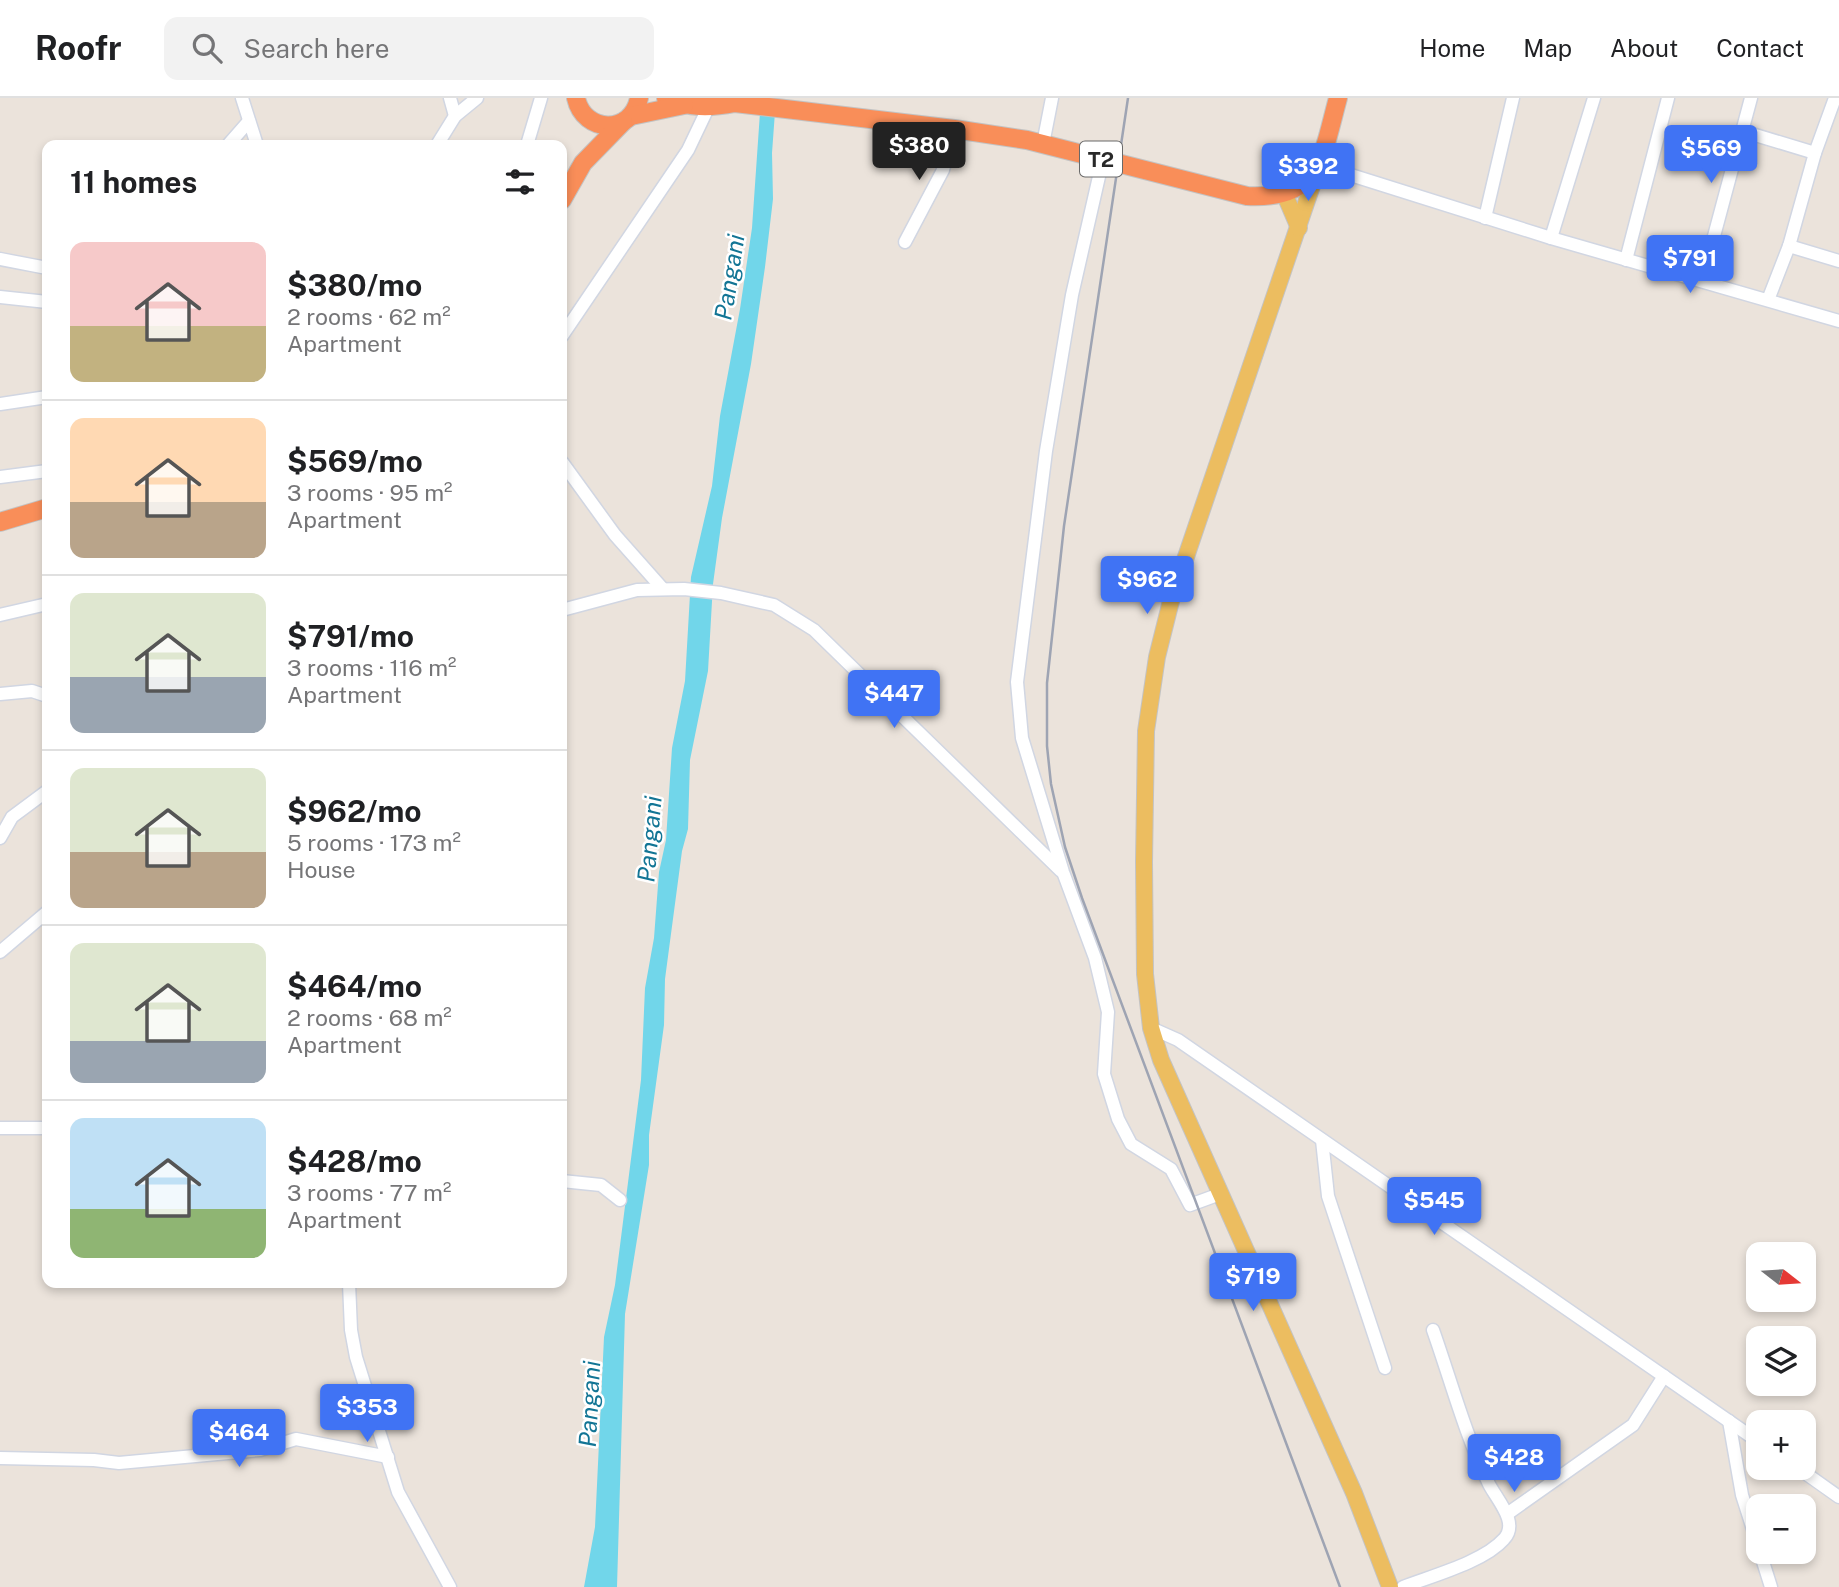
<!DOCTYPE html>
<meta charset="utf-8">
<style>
:root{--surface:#fff;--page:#f2f2f2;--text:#202124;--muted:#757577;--line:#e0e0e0;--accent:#4073f4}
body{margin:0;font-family:"Public Sans",sans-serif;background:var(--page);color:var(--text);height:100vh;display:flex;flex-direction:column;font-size:26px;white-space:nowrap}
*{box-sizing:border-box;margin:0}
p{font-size:23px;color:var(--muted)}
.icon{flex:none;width:38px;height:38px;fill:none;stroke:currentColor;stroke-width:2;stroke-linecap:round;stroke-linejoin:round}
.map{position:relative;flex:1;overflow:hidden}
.side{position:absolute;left:42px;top:42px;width:525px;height:1148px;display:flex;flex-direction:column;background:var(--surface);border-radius:14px;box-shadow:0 4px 10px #0003}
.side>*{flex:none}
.needle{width:46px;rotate:107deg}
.fabs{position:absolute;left:1746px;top:1144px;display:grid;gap:14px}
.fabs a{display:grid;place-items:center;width:70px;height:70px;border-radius:14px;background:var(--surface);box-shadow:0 4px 10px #0003;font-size:35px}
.price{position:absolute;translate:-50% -60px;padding:0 16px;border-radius:7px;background:var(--accent);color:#fff;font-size:23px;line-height:46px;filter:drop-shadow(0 2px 4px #0008)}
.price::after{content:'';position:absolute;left:50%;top:42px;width:21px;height:16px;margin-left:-10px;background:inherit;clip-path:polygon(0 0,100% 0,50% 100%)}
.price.active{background:#222;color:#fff}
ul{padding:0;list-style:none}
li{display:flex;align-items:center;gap:21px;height:175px;padding:0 28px}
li+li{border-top:2px solid var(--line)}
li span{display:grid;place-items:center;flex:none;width:196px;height:140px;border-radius:14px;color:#555}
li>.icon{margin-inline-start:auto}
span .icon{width:84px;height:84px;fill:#fffc;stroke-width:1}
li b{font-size:30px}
h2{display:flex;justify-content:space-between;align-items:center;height:84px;padding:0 28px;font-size:30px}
header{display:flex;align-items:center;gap:42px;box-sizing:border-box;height:98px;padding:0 35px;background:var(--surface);border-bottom:2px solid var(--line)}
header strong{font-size:33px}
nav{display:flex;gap:38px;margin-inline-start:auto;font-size:24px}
.search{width:490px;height:63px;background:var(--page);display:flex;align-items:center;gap:18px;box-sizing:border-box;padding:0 24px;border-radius:14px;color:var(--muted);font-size:26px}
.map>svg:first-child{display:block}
.water{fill:#71d6ea}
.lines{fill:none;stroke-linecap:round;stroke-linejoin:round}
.minor-casing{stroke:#d1d6e2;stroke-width:15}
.major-casing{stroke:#c3c3c3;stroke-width:18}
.highway-casing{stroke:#c3c3c3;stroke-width:20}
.minor{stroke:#fff;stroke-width:12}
.major{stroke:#ecbd60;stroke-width:16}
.highway{stroke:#f98e59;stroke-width:18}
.rail{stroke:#9ea4b3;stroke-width:2.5}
.labels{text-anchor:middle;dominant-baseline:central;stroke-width:5;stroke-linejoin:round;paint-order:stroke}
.shield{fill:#fff;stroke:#696969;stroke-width:2}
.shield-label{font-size:21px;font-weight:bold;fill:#292929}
.water-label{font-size:24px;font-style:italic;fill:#127595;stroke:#fff}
</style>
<header>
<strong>Roofr</strong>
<div class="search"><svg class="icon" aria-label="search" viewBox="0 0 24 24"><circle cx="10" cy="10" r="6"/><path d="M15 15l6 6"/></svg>Search here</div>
<nav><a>Home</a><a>Map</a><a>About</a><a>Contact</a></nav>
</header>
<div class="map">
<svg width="1839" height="1489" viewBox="0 0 1839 1489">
<rect width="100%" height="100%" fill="#ebe3db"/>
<path class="water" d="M761 0H776L772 55 773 101 765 169 751 266 722 420 713 486 708 573 690 662 688 731 682 753 665 881 664 927 649 1037V1067L625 1216 617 1489H584L595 1429 604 1239 615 1187 641 982 645 890 654 840 659 774 666 742 672 650 685 583 691 479 712 388 720 318 740 211 752 130Z"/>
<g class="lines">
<g class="minor-casing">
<g id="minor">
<path d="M242 0 257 47"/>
<path d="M450 0 455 18"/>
<path d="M1742 33 1815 55"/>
<path d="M1043 46 1052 0"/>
<path d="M228 47 249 23"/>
<path d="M437 47 455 18 477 0"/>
<path d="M527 47 541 0"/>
<path d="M1103 61 1072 197 1046 353 1017 584 1022 640 1063 774 1095 860 1108 914 1104 976 1118 1021 1131 1046 1171 1071 1190 1107 1220 1096"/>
<path d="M1319 67 1551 140 1839 223"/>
<path d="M1485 120 1513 0"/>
<path d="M1551 140 1594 0"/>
<path d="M905 144 943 72 954 31"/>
<path d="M1789 148 1839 163"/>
<path d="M0 161 47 170"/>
<path d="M1626 162 1668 0"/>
<path d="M1702 183 1751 0"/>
<path d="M0 199 47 204"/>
<path d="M1768 202 1789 148 1815 55 1835 0"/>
<path d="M562 238 688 52 708 10"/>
<path d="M0 306 47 299"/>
<path d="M562 364 615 437 662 490"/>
<path d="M0 379 47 373"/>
<path d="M562 512 637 492 684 491 721 495 774 507 814 532 1061 773"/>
<path d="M0 517 47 506"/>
<path d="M0 596 32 593 47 598"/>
<path d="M0 740 12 719 47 693"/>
<path d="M0 854 47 814"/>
<path d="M1151 930 1178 942 1759 1344"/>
<path d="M0 1030H47"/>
<path d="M1322 1042 1328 1098 1385 1270"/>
<path d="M562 1083 601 1087 620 1102"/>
<path d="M349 1185 351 1232 356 1259 398 1394 450 1489"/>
<path d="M1729 1323 1742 1397 1759 1450"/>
<path d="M0 1360 94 1362 119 1365 260 1352 296 1341 388 1359"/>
<path d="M1798 1370 1839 1399"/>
<path d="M1507 1416 1633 1327 1664 1278"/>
<path d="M1760 1454 1771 1489"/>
<path d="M1403 1489C1431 1478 1484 1464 1504 1441 1520 1424 1495 1400 1488 1384 1465 1336 1451 1283 1433 1232"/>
</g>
</g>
<g class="major-casing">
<g id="major">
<path d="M1319 67 1171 503 1157 559 1146 633 1144 764 1145 876 1151 930 1161 962 1354 1395 1390 1489"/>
<path d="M1284 95 1299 130"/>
</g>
</g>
<g class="highway-casing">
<g id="highway">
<path d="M576 0C584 36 632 37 639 0"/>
<path d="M666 0C690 10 709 10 735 5L954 31 1027 42 1247 98C1321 102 1322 58 1338 0"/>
<path d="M631 18 684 7"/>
<path d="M562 102 583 65 623 24"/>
<path d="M0 424 47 410"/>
</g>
</g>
<use href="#minor" class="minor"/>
<use href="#major" class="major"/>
<use href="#highway" class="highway"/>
<path class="rail" d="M1128 0 1064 428 1047 585V648L1051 686 1065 749 1082 800 1340 1489"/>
</g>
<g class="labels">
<rect class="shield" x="1080" y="43.5" width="42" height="35" rx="5"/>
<g class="shield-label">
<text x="1101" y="61">T2</text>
</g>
<g class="water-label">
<text transform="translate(729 179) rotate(-81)">Pangani</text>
<text transform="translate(649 741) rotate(-85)">Pangani</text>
<text transform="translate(589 1306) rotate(-87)">Pangani</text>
</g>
</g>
</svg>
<div class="fabs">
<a><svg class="needle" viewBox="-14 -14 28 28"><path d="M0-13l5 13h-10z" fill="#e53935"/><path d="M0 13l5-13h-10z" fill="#757577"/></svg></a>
<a><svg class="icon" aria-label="layers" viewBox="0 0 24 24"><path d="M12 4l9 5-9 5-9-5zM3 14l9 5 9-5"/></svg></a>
<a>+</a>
<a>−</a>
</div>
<b class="price active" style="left:919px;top:84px">$380</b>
<b class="price" style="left:1711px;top:87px">$569</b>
<b class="price" style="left:1308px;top:105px">$392</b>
<b class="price" style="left:1690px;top:197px">$791</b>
<b class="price" style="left:1147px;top:518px">$962</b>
<b class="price" style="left:894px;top:632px">$447</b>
<b class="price" style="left:1434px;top:1139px">$545</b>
<b class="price" style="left:1253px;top:1215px">$719</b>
<b class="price" style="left:367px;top:1346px">$353</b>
<b class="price" style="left:239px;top:1371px">$464</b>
<b class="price" style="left:1514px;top:1396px">$428</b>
<section class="side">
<h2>11 homes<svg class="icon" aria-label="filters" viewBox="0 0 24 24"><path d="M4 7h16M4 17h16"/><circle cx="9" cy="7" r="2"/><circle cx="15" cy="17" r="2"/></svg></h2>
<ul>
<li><span style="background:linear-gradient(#f6c9c9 60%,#c2b280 0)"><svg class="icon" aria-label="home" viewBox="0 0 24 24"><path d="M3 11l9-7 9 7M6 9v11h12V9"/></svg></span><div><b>$380/mo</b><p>2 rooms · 62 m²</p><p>Apartment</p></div></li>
<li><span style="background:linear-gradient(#ffd9b3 60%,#b9a48a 0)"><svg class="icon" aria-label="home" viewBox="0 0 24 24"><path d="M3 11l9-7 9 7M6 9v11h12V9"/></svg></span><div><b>$569/mo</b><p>3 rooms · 95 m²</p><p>Apartment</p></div></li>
<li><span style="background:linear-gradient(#dfe7d0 60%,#9aa5b1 0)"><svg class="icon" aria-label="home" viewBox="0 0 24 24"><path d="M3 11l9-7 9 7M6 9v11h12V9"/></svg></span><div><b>$791/mo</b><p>3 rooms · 116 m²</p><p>Apartment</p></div></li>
<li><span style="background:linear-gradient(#dfe7d0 60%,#b9a48a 0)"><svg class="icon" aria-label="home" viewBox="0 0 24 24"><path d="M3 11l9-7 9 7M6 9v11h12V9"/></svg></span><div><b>$962/mo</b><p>5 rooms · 173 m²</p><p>House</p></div></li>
<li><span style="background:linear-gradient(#dfe7d0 70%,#9aa5b1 0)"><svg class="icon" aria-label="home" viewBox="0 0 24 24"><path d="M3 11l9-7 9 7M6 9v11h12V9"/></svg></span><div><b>$464/mo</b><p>2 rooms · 68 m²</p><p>Apartment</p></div></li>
<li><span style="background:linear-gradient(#bfe0f5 65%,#8fb573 0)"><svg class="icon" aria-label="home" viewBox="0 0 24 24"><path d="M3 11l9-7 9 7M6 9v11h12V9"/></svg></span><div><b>$428/mo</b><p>3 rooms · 77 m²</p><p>Apartment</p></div></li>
</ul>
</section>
</div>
